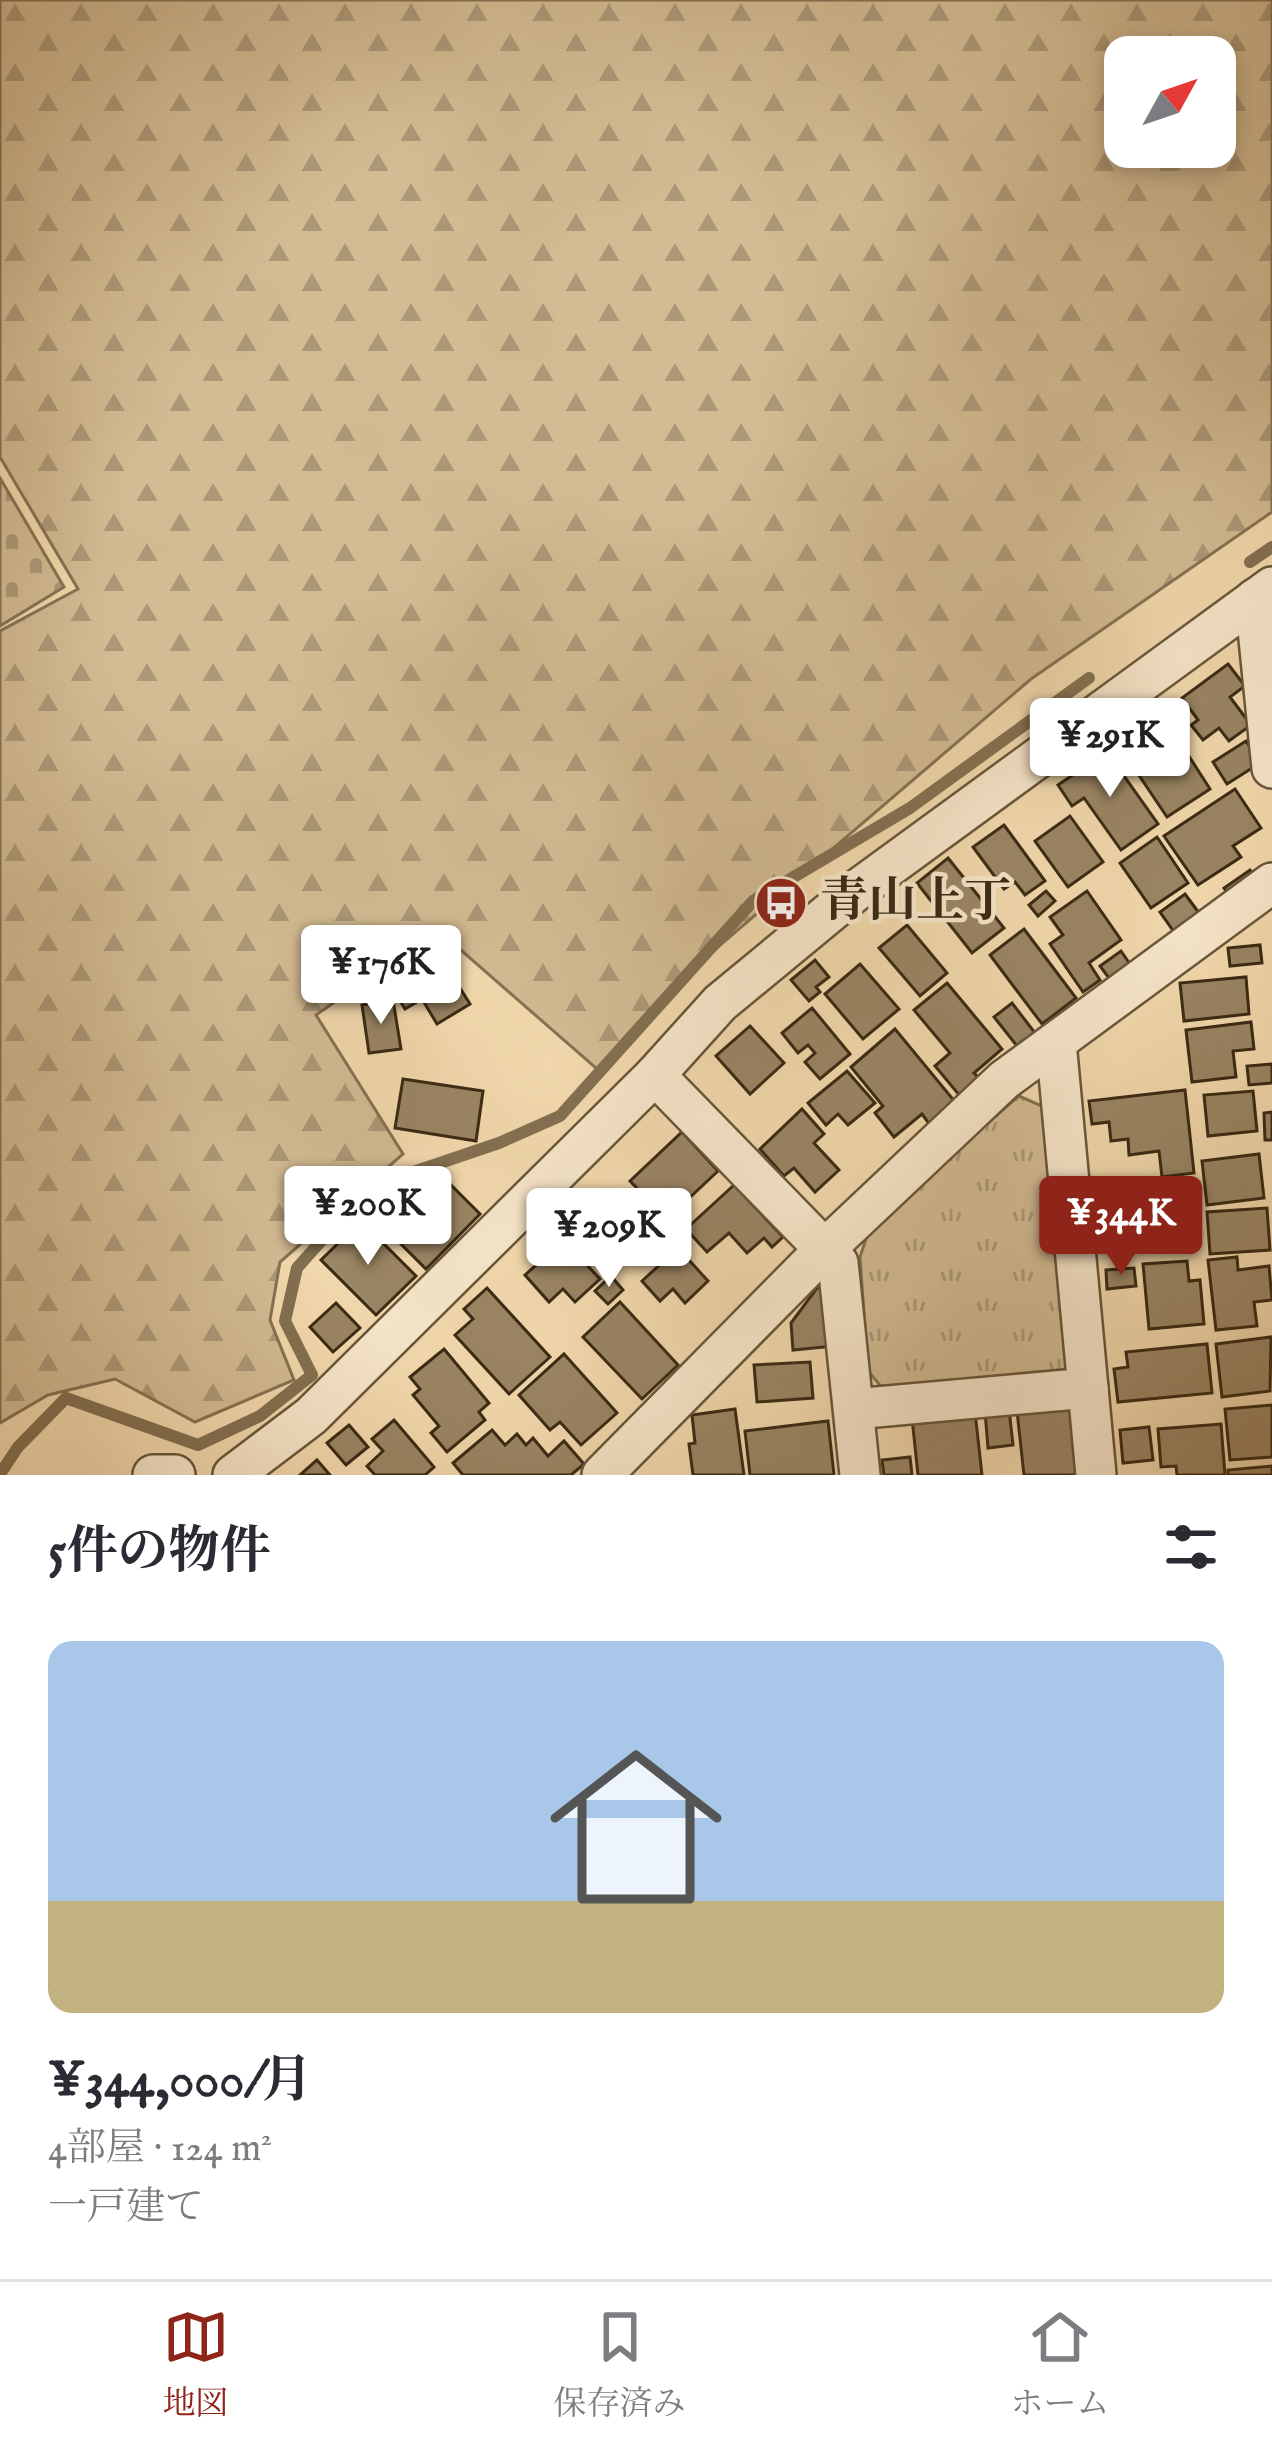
<!DOCTYPE html>
<html lang="ja">
<meta charset="utf-8">
<style>
:root{--surface:#fff;--page:#f7f7f7;--text:#2b2b33;--muted:#7c7c81;--line:#e1e1e2;--accent:#8f2418}
body{margin:0;font-family:"IM FELL English","Noto Serif JP",serif;background:var(--page);color:var(--text);height:100vh;display:flex;flex-direction:column;font-size:45px;white-space:nowrap}
*{box-sizing:border-box;margin:0}
p{font-size:39px;color:var(--muted)}
.icon{flex:none;width:66px;height:66px;fill:none;stroke:currentColor;stroke-width:2;stroke-linecap:round;stroke-linejoin:round}
.map{position:relative;height:1475px;overflow:hidden}
.side{display:flex;flex-direction:column;background:var(--surface);flex:1}
.side>*{flex:none}
.needle{width:78px;rotate:50deg}
.fabs{position:absolute;left:1104px;top:36px;display:grid;gap:24px}
.fabs a{display:grid;place-items:center;width:132px;height:132px;border-radius:24px;background:var(--surface);box-shadow:0 6px 18px #0003;font-size:60px}
.price{position:absolute;translate:-50% -102px;padding:0 27px;border-radius:12px;background:#fff;color:#222;font-size:39px;line-height:78px;filter:drop-shadow(0 3px 6px #0008)}
.price::after{content:'';position:absolute;left:50%;top:72px;width:36px;height:27px;margin-left:-18px;background:inherit;clip-path:polygon(0 0,100% 0,50% 100%)}
.price.selected{background:var(--accent);color:#fff}
ul{padding:0;list-style:none}
li{display:grid;align-content:center;gap:24px;height:636px;padding:0 48px}
li span{display:grid;place-items:center;height:372px;border-radius:24px;color:#555}
li>.icon{margin-inline-start:auto}
span .icon{width:216px;height:216px;fill:#fffc;stroke-width:1}
li b{font-size:51px}
h2{display:flex;justify-content:space-between;align-items:center;height:144px;padding:0 48px;font-size:51px}
.tab-bar{display:flex;justify-content:space-around;align-items:center;height:168px;border-top:3px solid var(--line);background:var(--surface);font-size:33px;color:var(--muted)}
.tab-bar a{display:grid;justify-items:center;gap:6px}
.tab-bar .selected{color:var(--accent)}
.map>svg:first-child{display:block}
.forest{fill:url(#forest-firs);stroke:#867254;stroke-width:3;fill-rule:evenodd}
.cemetery{fill:url(#cemetery-stones);stroke:#867254;stroke-width:3}
.park{fill:url(#park-tufts);stroke:#867254;stroke-width:3}
.lines{fill:none;stroke-linecap:round;stroke-linejoin:round}
.stream{stroke:#837051;stroke-width:12}
.building{fill:#9a8564;stroke:#3a2a14;stroke-width:3}
.minor-casing{stroke:#68563a;stroke-width:44}
.minor{stroke:#f7e6ca;stroke-width:39}
.labels{text-anchor:middle;dominant-baseline:central;stroke-width:9;stroke-linejoin:round;paint-order:stroke}
.poi-label{font-size:48px;font-weight:bold;fill:#3a2a14;stroke:#f7e6ca;text-anchor:start}
</style>
<div class="map">
<svg width="1272" height="1475" viewBox="0 0 1272 1475">
<defs>
<pattern id="forest-firs" width="22" height="20" patternUnits="userSpaceOnUse" patternTransform="scale(3)"><rect width="22" height="20" fill="#d3bb93"/><path d="M5 1l3.5 6h-7zM16 11l3.5 6h-7z" fill="#ac9877"/></pattern>
<pattern id="cemetery-stones" width="16" height="16" patternUnits="userSpaceOnUse" patternTransform="scale(3)"><rect width="16" height="16" fill="#d3bb93"/><path d="M2 7V4a2 2 0 0 1 4 0v3zM10 15v-3a2 2 0 0 1 4 0v3z" fill="#ac9877"/></pattern>
<pattern id="park-tufts" width="24" height="20" patternUnits="userSpaceOnUse" patternTransform="scale(3)"><rect width="24" height="20" fill="#d3bb93"/><path d="M3 7l-1-3M5 7V3M7 7l1-3M15 17l-1-3M17 17v-4M19 17l1-3" fill="none" stroke="#ac9877"/></pattern>
</defs>
<rect width="100%" height="100%" fill="#f2d9ad"/>
<filter id="stains"><feTurbulence type="fractalNoise" baseFrequency=".00167" numOctaves="4"/><feColorMatrix values="0 0 0 0 .2 0 0 0 0 .09 0 0 0 0 .02 0 0 0 .5 -.17"/></filter>
<radialGradient id="worn" r=".72"><stop offset=".6" stop-color="#630" stop-opacity="0"/><stop offset="1" stop-color="#630" stop-opacity=".3"/></radialGradient>
<path class="forest" d="M0 0H1272V512L1031 679 698 964 597 1069 438 930 316 1015 403 1154 280 1262 270 1320 294 1380 195 1422 115 1379 48 1395 0 1423V631L78 589 0 457ZM1125 57H1215V147H1125Z"/>
<path class="cemetery" d="M0 478 64 587 0 626Z"/>
<path class="park" d="M1019 1096 1042 1106 1069 1363 1060 1375 883 1389 868 1371 860 1257 871 1224Z"/>
<g class="lines">
<g class="stream">
<path d="M1250 562 1272 547"/>
<path d="M0 1474 18 1447 66 1398 198 1445 260 1416 312 1375 285 1321 297 1268 369 1187 499 1143 560 1116 753 901 910 808 1089 678"/>
</g>
</g>
<g class="building">
<path d="M1228 664 1245 686 1230 697 1251 725 1229 741 1219 728 1203 740 1191 725 1198 720 1182 698Z"/>
<path d="M1176 736 1210 789 1167 817 1132 765Z"/>
<path d="M1246 741 1260 763 1227 784 1213 762Z"/>
<path d="M1107 752 1158 824 1121 850 1084 798 1072 806 1058 785Z"/>
<path d="M1235 789 1261 828 1233 846 1241 857 1198 885 1164 836Z"/>
<path d="M1070 816 1103 862 1068 887 1035 841Z"/>
<path d="M1004 825 1045 881 1025 895 1015 882 1004 889 973 847Z"/>
<path d="M1157 837 1188 883 1151 908 1120 863Z"/>
<path d="M948 858 1004 928 972 953 917 883Z"/>
<path d="M1250 870 1259 883 1234 902 1224 888Z"/>
<path d="M1046 891 1055 901 1038 916 1029 905Z"/>
<path d="M1087 891 1121 940 1089 963 1100 980 1083 992 1050 944 1063 935 1050 917Z"/>
<path d="M1185 894 1205 921 1179 939 1160 912Z"/>
<path d="M907 925 947 973 920 996 879 948Z"/>
<path d="M1024 929 1076 998 1042 1024 990 955Z"/>
<path d="M1260 945 1262 963 1230 966 1228 948Z"/>
<path d="M1121 951 1134 970 1114 985 1100 966Z"/>
<path d="M438 953 470 1004 437 1024 422 999 405 1009 389 983Z"/>
<path d="M815 960 829 977 816 987 820 992 809 1001 791 980Z"/>
<path d="M860 964 899 1009 863 1039 825 994Z"/>
<path d="M1246 977 1249 1014 1184 1021 1180 983Z"/>
<path d="M947 983 1002 1049 974 1073 980 1079 960 1096 935 1066 950 1053 914 1010Z"/>
<path d="M393 1000 401 1049 369 1053 362 1005Z"/>
<path d="M1012 1003 1035 1033 1017 1046 994 1017Z"/>
<path d="M812 1008 850 1054 820 1079 805 1062 815 1053 808 1045 798 1053 782 1033Z"/>
<path d="M1251 1022 1254 1049 1233 1051 1236 1077 1192 1082 1186 1030Z"/>
<path d="M750 1026 784 1063 750 1094 716 1056Z"/>
<path d="M895 1029 956 1103 930 1125 922 1114 894 1137 875 1113 883 1106 851 1067Z"/>
<path d="M1272 1064V1083L1249 1085 1247 1066Z"/>
<path d="M847 1071 875 1103 848 1125 838 1114 826 1125 808 1103Z"/>
<path d="M403 1079 483 1091 476 1141 395 1128Z"/>
<path d="M1185 1090 1194 1173 1162 1177 1159 1151 1129 1155 1128 1139 1111 1141 1109 1122 1092 1124 1089 1101Z"/>
<path d="M1253 1091 1257 1131 1208 1136 1204 1095Z"/>
<path d="M802 1109 824 1134 814 1143 839 1170 815 1192 794 1168 784 1176 760 1149Z"/>
<path d="M1272 1112V1140H1265L1264 1113Z"/>
<path d="M682 1132 718 1171 667 1219 630 1181Z"/>
<path d="M1259 1154 1264 1198 1207 1205 1202 1161Z"/>
<path d="M1126 1178 1127 1201 1097 1203 1096 1179Z"/>
<path d="M446 1180 480 1214 426 1269 375 1218 402 1190Z"/>
<path d="M734 1185 783 1237 772 1247 764 1238 747 1253 729 1233 707 1252 686 1229Z"/>
<path d="M1192 1185 1196 1245 1139 1249 1136 1214 1147 1213 1145 1188Z"/>
<path d="M625 1190 659 1227 608 1273 574 1236Z"/>
<path d="M1267 1208 1270 1250 1210 1254 1207 1212Z"/>
<path d="M361 1221 416 1276 376 1315 321 1260Z"/>
<path d="M564 1240 600 1279 575 1302 563 1289 549 1302 525 1275Z"/>
<path d="M678 1248 708 1281 685 1303 673 1289 660 1301 642 1281Z"/>
<path d="M1237 1257 1238 1270 1269 1266 1272 1300 1254 1302 1257 1326 1216 1330 1208 1260Z"/>
<path d="M1187 1261 1189 1281 1200 1280 1204 1324 1149 1329 1143 1264Z"/>
<path d="M1134 1268 1136 1286 1107 1289 1106 1270Z"/>
<path d="M611 1276 623 1290 608 1304 595 1291Z"/>
<path d="M829 1287 835 1346 793 1350 791 1323 817 1288Z"/>
<path d="M487 1288 550 1357 509 1394 455 1335 473 1319 464 1309Z"/>
<path d="M620 1302 678 1365 642 1399 583 1337Z"/>
<path d="M336 1303 360 1328 333 1352 310 1327Z"/>
<path d="M1271 1337 1270 1391 1222 1397 1216 1344Z"/>
<path d="M1207 1344 1212 1393 1118 1402 1114 1369 1128 1367 1126 1352Z"/>
<path d="M444 1349 489 1403 479 1412 485 1420 447 1452 431 1433 439 1426 413 1395 420 1389 410 1377Z"/>
<path d="M564 1354 617 1413 581 1445 560 1422 550 1430 519 1395Z"/>
<path d="M810 1362 813 1398 757 1402 754 1365Z"/>
<path d="M1071 1405 1078 1475H1024L1017 1411Z"/>
<path d="M1272 1405V1457L1230 1460 1225 1409Z"/>
<path d="M735 1409 744 1475H693L689 1444 695 1443 692 1415Z"/>
<path d="M1009 1409 1013 1445 988 1448 985 1411Z"/>
<path d="M975 1412 982 1475H918L912 1418Z"/>
<path d="M394 1420 434 1467 425 1475H375L367 1466 383 1451 372 1439Z"/>
<path d="M828 1421 834 1475H750L745 1431Z"/>
<path d="M1221 1424 1225 1475H1177L1176 1466 1161 1467 1158 1429Z"/>
<path d="M349 1425 368 1447 346 1465 327 1443Z"/>
<path d="M1149 1427 1153 1460 1123 1463 1120 1430Z"/>
<path d="M492 1430 505 1445 517 1434 526 1445 533 1438 548 1456 564 1441 584 1464 571 1475H463L453 1463Z"/>
<path d="M910 1457 912 1475H884L882 1460Z"/>
<path d="M317 1460 330 1475H300Z"/>
<path d="M1272 1466V1475H1228V1470Z"/>
</g>
<g class="lines">
<g class="minor-casing">
<g id="minor">
<path d="M1255 599 1272 768"/>
<path d="M1056 1042 1096 1475"/>
<path d="M655 1075 838 1263 860 1475"/>
<path d="M854 1409 1088 1388"/>
<path d="M153 1475H175"/>
<path d="M233 1475 311 1416 655 1075 720 1003 857 890 1272 587"/>
<path d="M602 1475 825 1249 1004 1080 1272 883"/>
</g>
</g>
<use href="#minor" class="minor"/>
</g>
<defs>
<g id="bus-disc" transform="scale(2.7)"><circle r="9.5" fill="#8f2418" stroke="#f7e6ca"/><path d="M-5-6H5V4H4V6H2V4H-2V6H-4V4H-5ZM-3.5-4V0h7V-4ZM-3.5 1.2v1.5H-2V1.2ZM2 1.2v1.5H3.5V1.2Z" fill="#fff"/></g>
</defs>
<g fill-rule="evenodd">
<use href="#bus-disc" x="781" y="903"/>
</g>
<g class="labels">
<g class="poi-label">
<text x="820" y="903">青山上丁</text>
</g>
</g>
<rect width="100%" height="100%" filter="url(#stains)"/>
<rect width="100%" height="100%" fill="url(#worn)"/>
</svg>
<div class="fabs">
<a><svg class="needle" viewBox="-14 -14 28 28"><path d="M0-13l5 13h-10z" fill="#e53935"/><path d="M0 13l5-13h-10z" fill="#7c7c81"/></svg></a>
</div>
<b class="price" style="left:1110px;top:800px">¥291K</b>
<b class="price" style="left:381px;top:1027px">¥176K</b>
<b class="price" style="left:368px;top:1268px">¥200K</b>
<b class="price selected" style="left:1121px;top:1278px">¥344K</b>
<b class="price" style="left:609px;top:1290px">¥209K</b>
</div>
<section class="side">
<h2>5件の物件<svg class="icon" aria-label="filters" viewBox="0 0 24 24"><path d="M4 7h16M4 17h16"/><circle cx="9" cy="7" r="2"/><circle cx="15" cy="17" r="2"/></svg></h2>
<ul>
<li><span style="background:linear-gradient(#a9c7e8 70%,#c2b280 0)"><svg class="icon" aria-label="home" viewBox="0 0 24 24"><path d="M3 11l9-7 9 7M6 9v11h12V9"/></svg></span><div><b>¥344,000/月</b><p>4部屋 · 124 m²</p><p>一戸建て</p></div></li>
</ul>
</section>
<nav class="tab-bar">
<a class="selected"><svg class="icon" aria-label="map" viewBox="0 0 24 24"><path d="M3 6l6-2 6 2 6-2v14l-6 2-6-2-6 2zM9 4v14M15 6v14"/></svg>地図</a>
<a><svg class="icon" aria-label="saved" viewBox="0 0 24 24"><path d="M7 4h10v16l-5-4-5 4z"/></svg>保存済み</a>
<a><svg class="icon" aria-label="home" viewBox="0 0 24 24"><path d="M3 11l9-7 9 7M6 9v11h12V9"/></svg>ホーム</a>
</nav>
